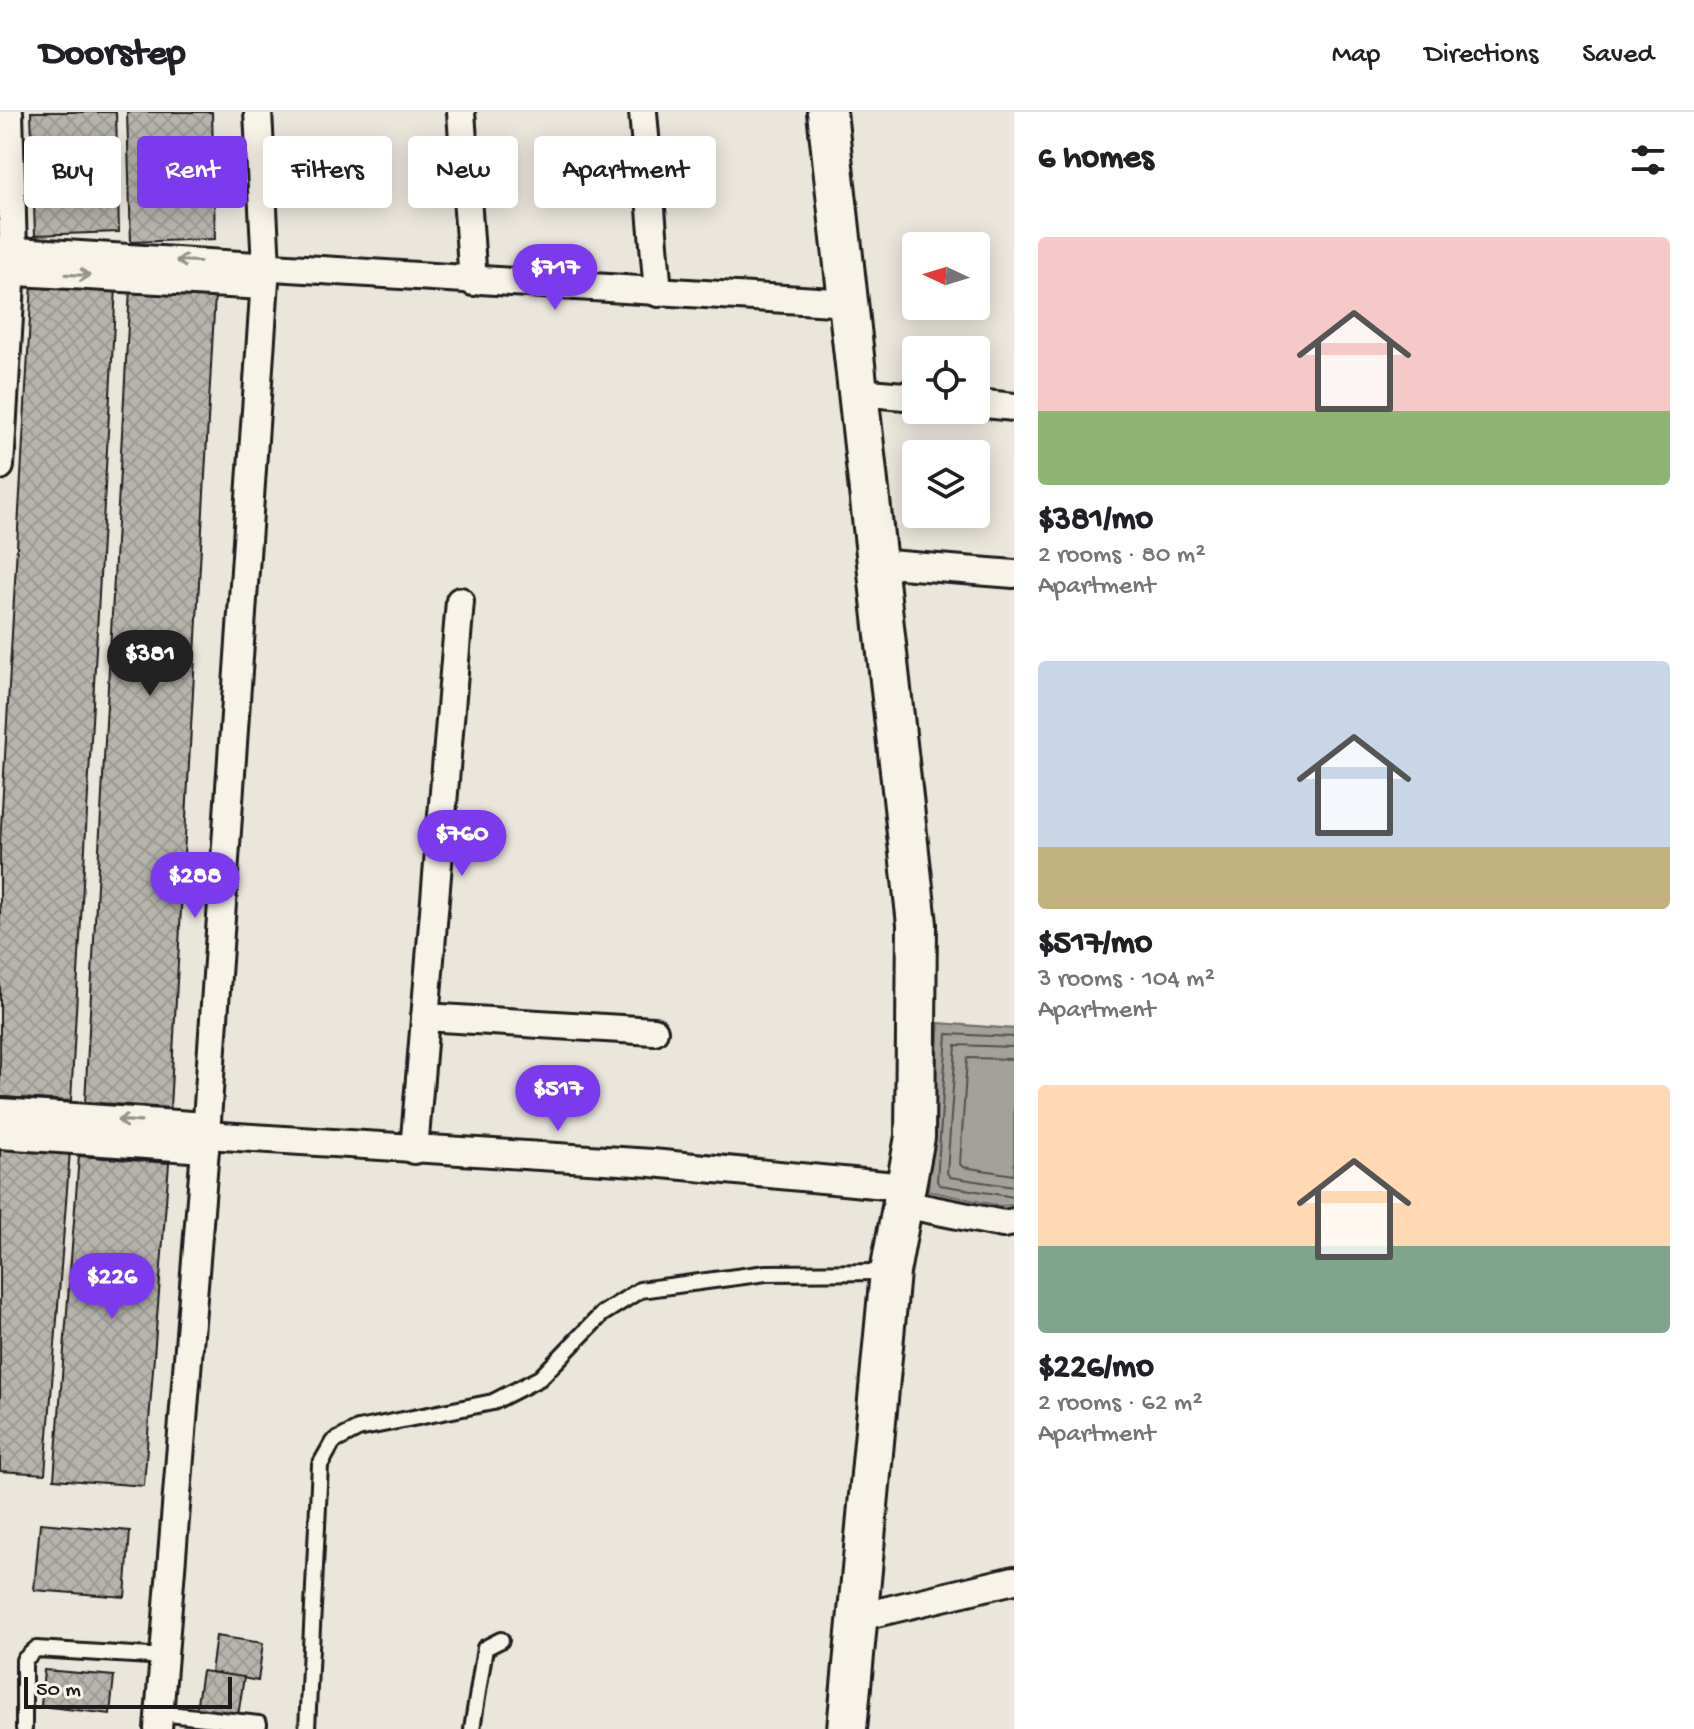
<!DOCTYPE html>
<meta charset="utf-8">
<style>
:root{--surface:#fff;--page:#f6f6f6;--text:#202124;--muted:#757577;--line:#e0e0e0;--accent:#7c3aed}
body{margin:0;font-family:"Gochi Hand",sans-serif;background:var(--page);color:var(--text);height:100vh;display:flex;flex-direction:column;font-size:30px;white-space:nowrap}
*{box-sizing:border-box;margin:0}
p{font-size:26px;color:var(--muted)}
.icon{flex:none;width:44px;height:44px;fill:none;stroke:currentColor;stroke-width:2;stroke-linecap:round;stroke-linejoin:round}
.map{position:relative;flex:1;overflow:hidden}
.drawer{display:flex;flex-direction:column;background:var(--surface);width:680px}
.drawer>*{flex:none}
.hud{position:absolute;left:24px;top:24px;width:760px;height:72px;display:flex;gap:16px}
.needle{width:52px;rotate:274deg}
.controls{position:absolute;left:902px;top:120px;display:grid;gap:16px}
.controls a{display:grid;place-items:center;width:88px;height:88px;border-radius:8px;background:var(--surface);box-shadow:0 4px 20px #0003;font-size:40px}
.scale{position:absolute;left:24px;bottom:20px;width:208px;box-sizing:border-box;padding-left:8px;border:4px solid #1c1c1c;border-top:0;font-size:22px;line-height:28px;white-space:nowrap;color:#1c1c1c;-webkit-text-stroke:6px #f7f3e8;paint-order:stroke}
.price{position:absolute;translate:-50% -68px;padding:0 18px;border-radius:28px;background:var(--accent);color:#fff;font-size:26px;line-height:52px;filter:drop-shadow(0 2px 4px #0008)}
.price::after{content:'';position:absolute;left:50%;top:48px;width:24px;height:18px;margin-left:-12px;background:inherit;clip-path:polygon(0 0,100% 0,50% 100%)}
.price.on{background:#222;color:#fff}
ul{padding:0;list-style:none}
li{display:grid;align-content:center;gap:16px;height:424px;padding:0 24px}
li span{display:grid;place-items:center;height:248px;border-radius:8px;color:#555}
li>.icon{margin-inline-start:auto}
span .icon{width:144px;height:144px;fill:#fffc;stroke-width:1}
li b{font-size:34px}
h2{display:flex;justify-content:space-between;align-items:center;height:96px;padding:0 24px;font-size:34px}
.pill{padding:0 28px;border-radius:8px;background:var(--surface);box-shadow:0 4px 20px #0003;font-size:28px;line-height:72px}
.pill.on{background:var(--accent);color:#fff}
header{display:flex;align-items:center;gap:48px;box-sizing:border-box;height:112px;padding:0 40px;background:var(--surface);border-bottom:2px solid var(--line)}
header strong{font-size:38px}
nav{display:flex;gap:44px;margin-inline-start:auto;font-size:28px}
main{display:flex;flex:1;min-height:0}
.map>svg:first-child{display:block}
.water{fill:#a3a19a;stroke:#6d6c68;stroke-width:2}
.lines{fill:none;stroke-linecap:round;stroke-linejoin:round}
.shore{stroke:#52514e;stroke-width:2}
.building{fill:url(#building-cross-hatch);stroke:#1c1c1c;stroke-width:2}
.lane-casing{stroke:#1c1c1c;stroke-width:20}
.street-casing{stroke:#1c1c1c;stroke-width:32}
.secondary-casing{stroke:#1c1c1c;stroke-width:44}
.lane{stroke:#f7f3e8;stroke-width:14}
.street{stroke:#f7f3e8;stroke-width:26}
.secondary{stroke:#f7f3e8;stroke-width:38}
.oneway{stroke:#94928c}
</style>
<header>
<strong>Doorstep</strong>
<nav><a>Map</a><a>Directions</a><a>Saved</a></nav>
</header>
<main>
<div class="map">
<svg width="1014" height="1617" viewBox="0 0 1014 1617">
<defs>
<pattern id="building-cross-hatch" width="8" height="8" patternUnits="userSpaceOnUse" patternTransform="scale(2)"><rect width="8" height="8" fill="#b6b4ac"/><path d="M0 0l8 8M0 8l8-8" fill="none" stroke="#9c9a93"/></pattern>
</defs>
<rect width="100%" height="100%" fill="#eae6dc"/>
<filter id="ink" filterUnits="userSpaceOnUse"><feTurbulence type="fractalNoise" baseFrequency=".0125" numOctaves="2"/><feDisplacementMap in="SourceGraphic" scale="16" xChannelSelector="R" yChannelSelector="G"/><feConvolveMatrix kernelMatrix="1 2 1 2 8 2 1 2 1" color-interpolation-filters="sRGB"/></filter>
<g filter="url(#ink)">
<path class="water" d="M939 911 1014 917V1093L1000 1094 928 1079Z"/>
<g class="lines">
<g class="shore">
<path d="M1014 925 947 922 937 1069 940 1073 1014 1085"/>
<path d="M1014 935 956 933 947 1061 950 1065 1014 1075"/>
<path d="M1014 947 967 946 960 1052 963 1055 1014 1063"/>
</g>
</g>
<g class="building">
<path d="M31 0H116L119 120 35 123Z"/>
<path d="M127 0H212L215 127 131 130Z"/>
<path d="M32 171 116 175 71 989 0 985V732Z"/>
<path d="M130 177 215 182 170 996 85 990Z"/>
<path d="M0 1033 70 1039 45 1362 0 1359Z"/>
<path d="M79 1044 169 1051 144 1374 54 1367Z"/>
<path d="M40 1411 130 1419 125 1485 34 1478Z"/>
<path d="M216 1524 263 1531 258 1569 211 1560Z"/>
<path d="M44 1558 114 1564 110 1602 41 1594Z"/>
<path d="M202 1559 244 1565 236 1617H193Z"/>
</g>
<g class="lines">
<g class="lane-casing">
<g id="lane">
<path d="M160 1601 259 1612 258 1617"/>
<path d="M24 1617V1548L36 1537 166 1545"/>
<path d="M307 1617 320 1353 333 1330 358 1317 493 1290 540 1266 602 1202 640 1178 766 1161 887 1160"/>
<path d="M472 1617 485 1536 501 1528"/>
</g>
</g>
<g class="street-casing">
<g id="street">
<path d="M461 0 473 170"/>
<path d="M643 0 658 181"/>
<path d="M0 138 849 191"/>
<path d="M0 159 264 174"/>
<path d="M857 280 916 285"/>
<path d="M976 291 1014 295"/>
<path d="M0 354 13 138 9 0"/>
<path d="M875 451 1014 462"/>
<path d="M425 905 654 919"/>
<path d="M0 1000 206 1014"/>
<path d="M0 1023 205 1037"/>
<path d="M206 1023 652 1051 906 1075"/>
<path d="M414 1038 460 489"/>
<path d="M903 1092 1003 1112 1014 1110"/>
<path d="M859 1505 1014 1468"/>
<path d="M158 1617 205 1037 266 154 258 0"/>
</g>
</g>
<g class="secondary-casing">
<path id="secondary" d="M827 0 917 812 915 1025 890 1160 847 1617"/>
</g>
<use href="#lane" class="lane"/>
<use href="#street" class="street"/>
<use href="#secondary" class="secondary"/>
</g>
<defs><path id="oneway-shaft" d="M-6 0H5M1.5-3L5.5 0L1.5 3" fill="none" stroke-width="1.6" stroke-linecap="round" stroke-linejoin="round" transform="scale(2)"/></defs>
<g class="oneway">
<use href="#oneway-shaft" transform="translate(188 149) rotate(-177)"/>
<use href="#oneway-shaft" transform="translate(78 163) rotate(3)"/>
<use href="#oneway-shaft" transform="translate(129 1009) rotate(-176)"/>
</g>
</g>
</svg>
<div class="controls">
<a><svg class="needle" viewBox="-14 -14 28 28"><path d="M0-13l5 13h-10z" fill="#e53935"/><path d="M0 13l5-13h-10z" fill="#757577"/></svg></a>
<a><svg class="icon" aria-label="locate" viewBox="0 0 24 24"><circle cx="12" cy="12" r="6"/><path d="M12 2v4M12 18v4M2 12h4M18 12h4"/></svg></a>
<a><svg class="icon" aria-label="layers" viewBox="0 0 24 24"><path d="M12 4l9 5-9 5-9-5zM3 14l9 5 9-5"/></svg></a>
</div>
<div class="scale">50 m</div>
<b class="price" style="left:555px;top:200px">$717</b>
<b class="price on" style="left:150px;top:586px">$381</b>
<b class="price" style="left:462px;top:766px">$760</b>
<b class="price" style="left:195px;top:808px">$288</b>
<b class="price" style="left:558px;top:1021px">$517</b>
<b class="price" style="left:112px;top:1209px">$226</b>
<div class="hud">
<a class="pill">Buy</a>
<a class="pill on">Rent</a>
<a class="pill">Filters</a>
<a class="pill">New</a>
<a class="pill">Apartment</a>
</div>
</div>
<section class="drawer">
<h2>6 homes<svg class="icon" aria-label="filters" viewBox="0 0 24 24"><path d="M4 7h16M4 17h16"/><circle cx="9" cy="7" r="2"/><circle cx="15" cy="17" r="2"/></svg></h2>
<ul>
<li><span style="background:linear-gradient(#f6c9c9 70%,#8fb573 0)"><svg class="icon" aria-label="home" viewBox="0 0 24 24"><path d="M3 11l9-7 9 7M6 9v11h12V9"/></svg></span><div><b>$381/mo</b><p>2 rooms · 80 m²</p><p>Apartment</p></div></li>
<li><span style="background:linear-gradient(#c9d6e8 75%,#c2b280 0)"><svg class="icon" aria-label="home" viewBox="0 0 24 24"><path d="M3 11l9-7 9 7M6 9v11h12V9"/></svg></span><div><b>$517/mo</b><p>3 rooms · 104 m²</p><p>Apartment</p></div></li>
<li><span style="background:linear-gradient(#ffd9b3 65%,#7fa58c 0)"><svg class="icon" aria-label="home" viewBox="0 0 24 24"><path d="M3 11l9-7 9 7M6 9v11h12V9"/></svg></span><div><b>$226/mo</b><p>2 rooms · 62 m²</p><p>Apartment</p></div></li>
</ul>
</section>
</main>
